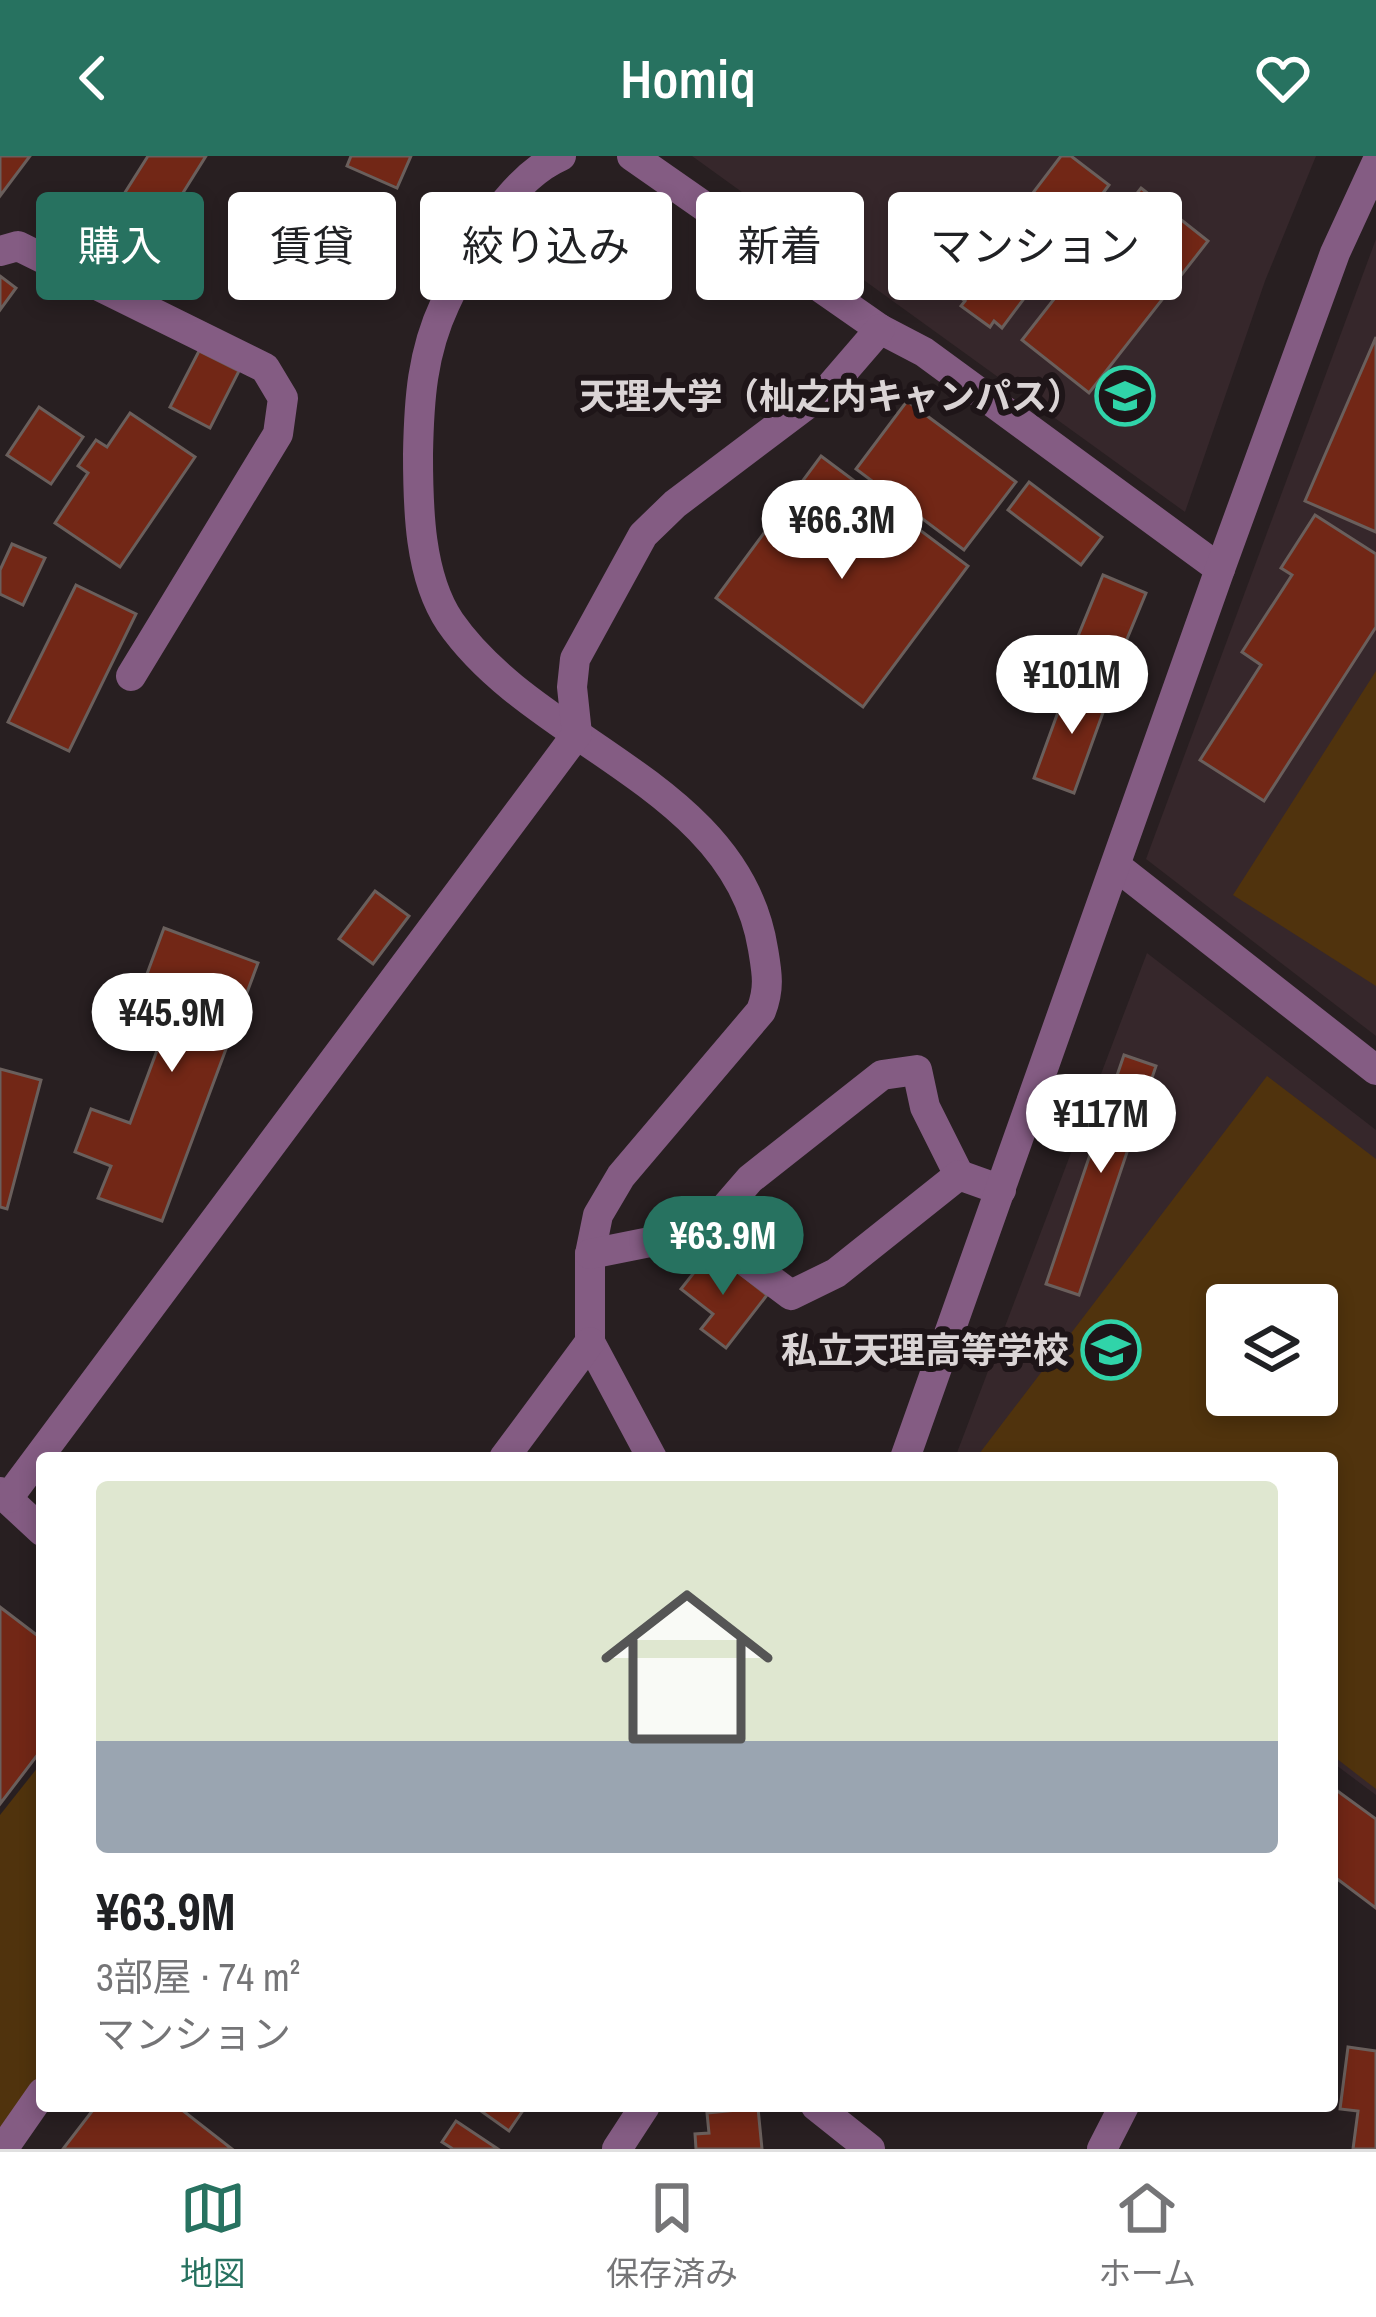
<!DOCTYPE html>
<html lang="ja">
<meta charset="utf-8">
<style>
:root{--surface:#fff;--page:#f6f6f6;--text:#202124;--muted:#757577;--line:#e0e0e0;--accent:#277260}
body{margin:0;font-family:"Archivo Narrow","Noto Sans JP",sans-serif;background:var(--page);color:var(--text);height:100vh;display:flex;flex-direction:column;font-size:45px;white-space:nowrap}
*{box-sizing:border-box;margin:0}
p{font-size:39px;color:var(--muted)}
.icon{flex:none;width:66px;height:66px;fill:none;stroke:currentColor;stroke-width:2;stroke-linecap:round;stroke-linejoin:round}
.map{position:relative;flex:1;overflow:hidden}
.sheet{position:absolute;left:36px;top:1296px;width:1302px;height:660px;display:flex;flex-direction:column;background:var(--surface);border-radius:12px;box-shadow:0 6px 18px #0003}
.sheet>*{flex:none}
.hud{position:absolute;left:36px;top:36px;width:1305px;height:108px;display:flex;gap:24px}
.controls{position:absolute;left:1206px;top:1128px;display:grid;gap:24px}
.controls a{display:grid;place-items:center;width:132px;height:132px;border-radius:12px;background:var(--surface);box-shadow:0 6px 18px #0003;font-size:60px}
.price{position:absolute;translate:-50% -102px;padding:0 27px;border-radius:42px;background:#fff;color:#222;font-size:39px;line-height:78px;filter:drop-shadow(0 3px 6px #0008)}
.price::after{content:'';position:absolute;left:50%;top:72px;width:36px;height:27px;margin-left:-18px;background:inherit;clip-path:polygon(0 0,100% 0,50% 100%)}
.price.active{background:var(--accent);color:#fff}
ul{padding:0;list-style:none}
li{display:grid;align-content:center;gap:24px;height:636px;padding:0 60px}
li+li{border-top:3px solid var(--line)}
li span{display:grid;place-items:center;height:372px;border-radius:12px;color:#555}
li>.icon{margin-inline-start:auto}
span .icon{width:216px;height:216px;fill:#fffc;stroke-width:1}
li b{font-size:51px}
.chip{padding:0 42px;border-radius:12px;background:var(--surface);box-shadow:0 6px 18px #0003;font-size:42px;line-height:108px}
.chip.active{background:var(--accent);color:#fff}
header{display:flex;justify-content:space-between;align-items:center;height:156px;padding:0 60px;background:var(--accent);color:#fff;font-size:54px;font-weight:600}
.tabs{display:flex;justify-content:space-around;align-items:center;height:168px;border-top:3px solid var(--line);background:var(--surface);font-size:33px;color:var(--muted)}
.tabs a{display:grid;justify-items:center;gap:6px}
.tabs .active{color:var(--accent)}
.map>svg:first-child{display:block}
.built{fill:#36272b;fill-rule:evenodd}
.green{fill:#50330d;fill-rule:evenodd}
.building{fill:#722716;stroke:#6a5f5c;stroke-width:3}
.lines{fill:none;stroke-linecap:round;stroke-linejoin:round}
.minor{stroke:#845c83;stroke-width:30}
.labels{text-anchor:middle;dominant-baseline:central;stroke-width:12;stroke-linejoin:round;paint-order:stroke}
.poi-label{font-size:36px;font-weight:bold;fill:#dad4d5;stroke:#1e1518;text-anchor:end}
</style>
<header><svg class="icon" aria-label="back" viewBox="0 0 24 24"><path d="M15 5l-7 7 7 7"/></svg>Homiq<svg class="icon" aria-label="heart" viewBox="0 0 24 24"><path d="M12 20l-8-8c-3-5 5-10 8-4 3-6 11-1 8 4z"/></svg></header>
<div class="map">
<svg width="1376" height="1993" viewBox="0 0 1376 1993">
<rect width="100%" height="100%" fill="#281f21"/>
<g class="built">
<path d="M692 0H1316L1265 125 1185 356Z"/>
<path d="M1376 83V880L1146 703Z"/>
<path d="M1147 797 1376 974V1639L1332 1606V1302H955ZM1227 1149H1317V1239H1227Z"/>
</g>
<g class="green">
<path d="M1376 515V830L1233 739Z"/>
<path d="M1267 920 1376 1003V1633L1332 1599V1302H976ZM1317 1149V1239H1227V1149Z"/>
<path d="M42 1606V1917L0 1978V1659Z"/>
</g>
<g class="building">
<path d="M0 0H30L0 40Z"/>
<path d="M148 0H206L161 72 119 46Z"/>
<path d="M351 0H411L397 32 347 10Z"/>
<path d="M1061 0H1071L1109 29 1002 172 994 165 990 171 961 150 965 145 956 138Z"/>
<path d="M1141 32 1208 85 1089 237 1022 184Z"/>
<path d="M0 120 16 132 0 154Z"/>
<path d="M1376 181V376L1305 345Z"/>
<path d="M199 195 239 215 210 272 170 251Z"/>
<path d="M907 245 1016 326 964 394 856 313Z"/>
<path d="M39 251 83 281 51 328 7 299Z"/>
<path d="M130 257 195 301 120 411 55 367 88 317 78 310 96 284 107 291Z"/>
<path d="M821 300 968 410 863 551 716 442Z"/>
<path d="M1029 326 1102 381 1081 409 1008 354Z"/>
<path d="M1315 359 1376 398V471L1264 645 1200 604 1261 509 1242 496 1292 419 1281 412Z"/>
<path d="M12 388 45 402 23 449 0 438V414Z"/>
<path d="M1103 419 1146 437 1117 507 1074 490Z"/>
<path d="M76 429 136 458 69 595 8 566Z"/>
<path d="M1069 526 1109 540 1074 637 1034 622Z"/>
<path d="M375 735 409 760 373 808 339 783Z"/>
<path d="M164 772 258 807 162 1065 98 1042 111 1010 75 996 91 953 130 967 178 838 144 826Z"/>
<path d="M1124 899 1156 910 1079 1139 1046 1128Z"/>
<path d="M0 913 41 924 7 1053 0 1051Z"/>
<path d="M711 1095 767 1139 726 1192 701 1173 713 1158 681 1133Z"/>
<path d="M0 1451 42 1483V1593L0 1648Z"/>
<path d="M1332 1631 1376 1663V1752L1332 1719Z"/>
<path d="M1348 1891 1376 1895V1993H1353L1358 1955 1340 1953Z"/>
<path d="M96 1950H177L232 1993H63Z"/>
<path d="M474 1950H526L509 1975Z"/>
<path d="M758 1952 762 1993H696L695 1978 709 1977 707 1957Z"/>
<path d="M456 1965 498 1993H453L442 1986Z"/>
</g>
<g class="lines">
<g class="minor">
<path d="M561 0C508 23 468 98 445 148 422 197 419 244 418 298 418 351 419 420 450 466 535 589 737 629 763 793 767 817 770 832 761 855L621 1020 598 1059 590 1098V1186L652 1302"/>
<path d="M632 0 880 173 924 196 1220 413"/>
<path d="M0 95 18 90 265 212 283 242 278 278 131 520"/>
<path d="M1116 710 1376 914"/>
<path d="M705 1075 750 1023 882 919 917 914 925 951 959 1019"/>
<path d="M590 1098 705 1075 791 1139 836 1117 959 1019 1001 1034"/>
<path d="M504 1302 590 1186"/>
<path d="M905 1302 1220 413 1335 97 1376 8"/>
<path d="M0 1336 42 1375"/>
<path d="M8 1342 577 578 572 531 575 503 643 379 675 348 830 231 880 173"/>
<path d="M816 1950 870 1993"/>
<path d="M3 1993 42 1937"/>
<path d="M617 1993 645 1950"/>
<path d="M1102 1993 1124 1950"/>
</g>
</g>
<defs>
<g id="university-ring" transform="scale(3)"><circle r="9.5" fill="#1e1518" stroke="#30d4a9" stroke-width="1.5"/><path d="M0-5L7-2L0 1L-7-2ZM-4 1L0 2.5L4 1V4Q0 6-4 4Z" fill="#30d4a9"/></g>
<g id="school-ring" transform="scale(3)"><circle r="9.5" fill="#1e1518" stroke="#30d4a9" stroke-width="1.5"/><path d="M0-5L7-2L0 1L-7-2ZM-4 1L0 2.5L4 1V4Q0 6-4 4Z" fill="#30d4a9"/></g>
</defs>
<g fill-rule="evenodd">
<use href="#university-ring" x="1125" y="240"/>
<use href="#school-ring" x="1111" y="1194"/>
</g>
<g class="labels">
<g class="poi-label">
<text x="1083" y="240">天理大学（杣之内キャンパス）</text>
<text x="1069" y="1194">私立天理高等学校</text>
</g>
</g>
</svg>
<div class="controls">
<a><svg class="icon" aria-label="layers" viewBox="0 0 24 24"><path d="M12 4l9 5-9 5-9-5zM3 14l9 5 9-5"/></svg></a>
</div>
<b class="price" style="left:842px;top:426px">¥66.3M</b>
<b class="price" style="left:1072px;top:581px">¥101M</b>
<b class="price" style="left:172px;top:919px">¥45.9M</b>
<b class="price" style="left:1101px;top:1020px">¥117M</b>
<b class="price active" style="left:723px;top:1142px">¥63.9M</b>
<div class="hud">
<a class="chip active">購入</a>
<a class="chip">賃貸</a>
<a class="chip">絞り込み</a>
<a class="chip">新着</a>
<a class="chip">マンション</a>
</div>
<section class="sheet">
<ul>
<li><span style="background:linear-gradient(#dfe7d0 70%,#9aa5b1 0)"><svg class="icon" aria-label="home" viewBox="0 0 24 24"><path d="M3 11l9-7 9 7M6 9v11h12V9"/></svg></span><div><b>¥63.9M</b><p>3部屋 · 74 m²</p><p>マンション</p></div></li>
</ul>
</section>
</div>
<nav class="tabs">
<a class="active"><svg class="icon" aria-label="map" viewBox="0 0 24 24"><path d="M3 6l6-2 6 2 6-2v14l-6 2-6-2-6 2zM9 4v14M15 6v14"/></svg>地図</a>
<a><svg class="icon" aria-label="saved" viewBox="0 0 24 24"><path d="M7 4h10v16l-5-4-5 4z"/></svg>保存済み</a>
<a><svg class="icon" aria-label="home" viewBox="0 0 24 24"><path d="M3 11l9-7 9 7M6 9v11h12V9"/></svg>ホーム</a>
</nav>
